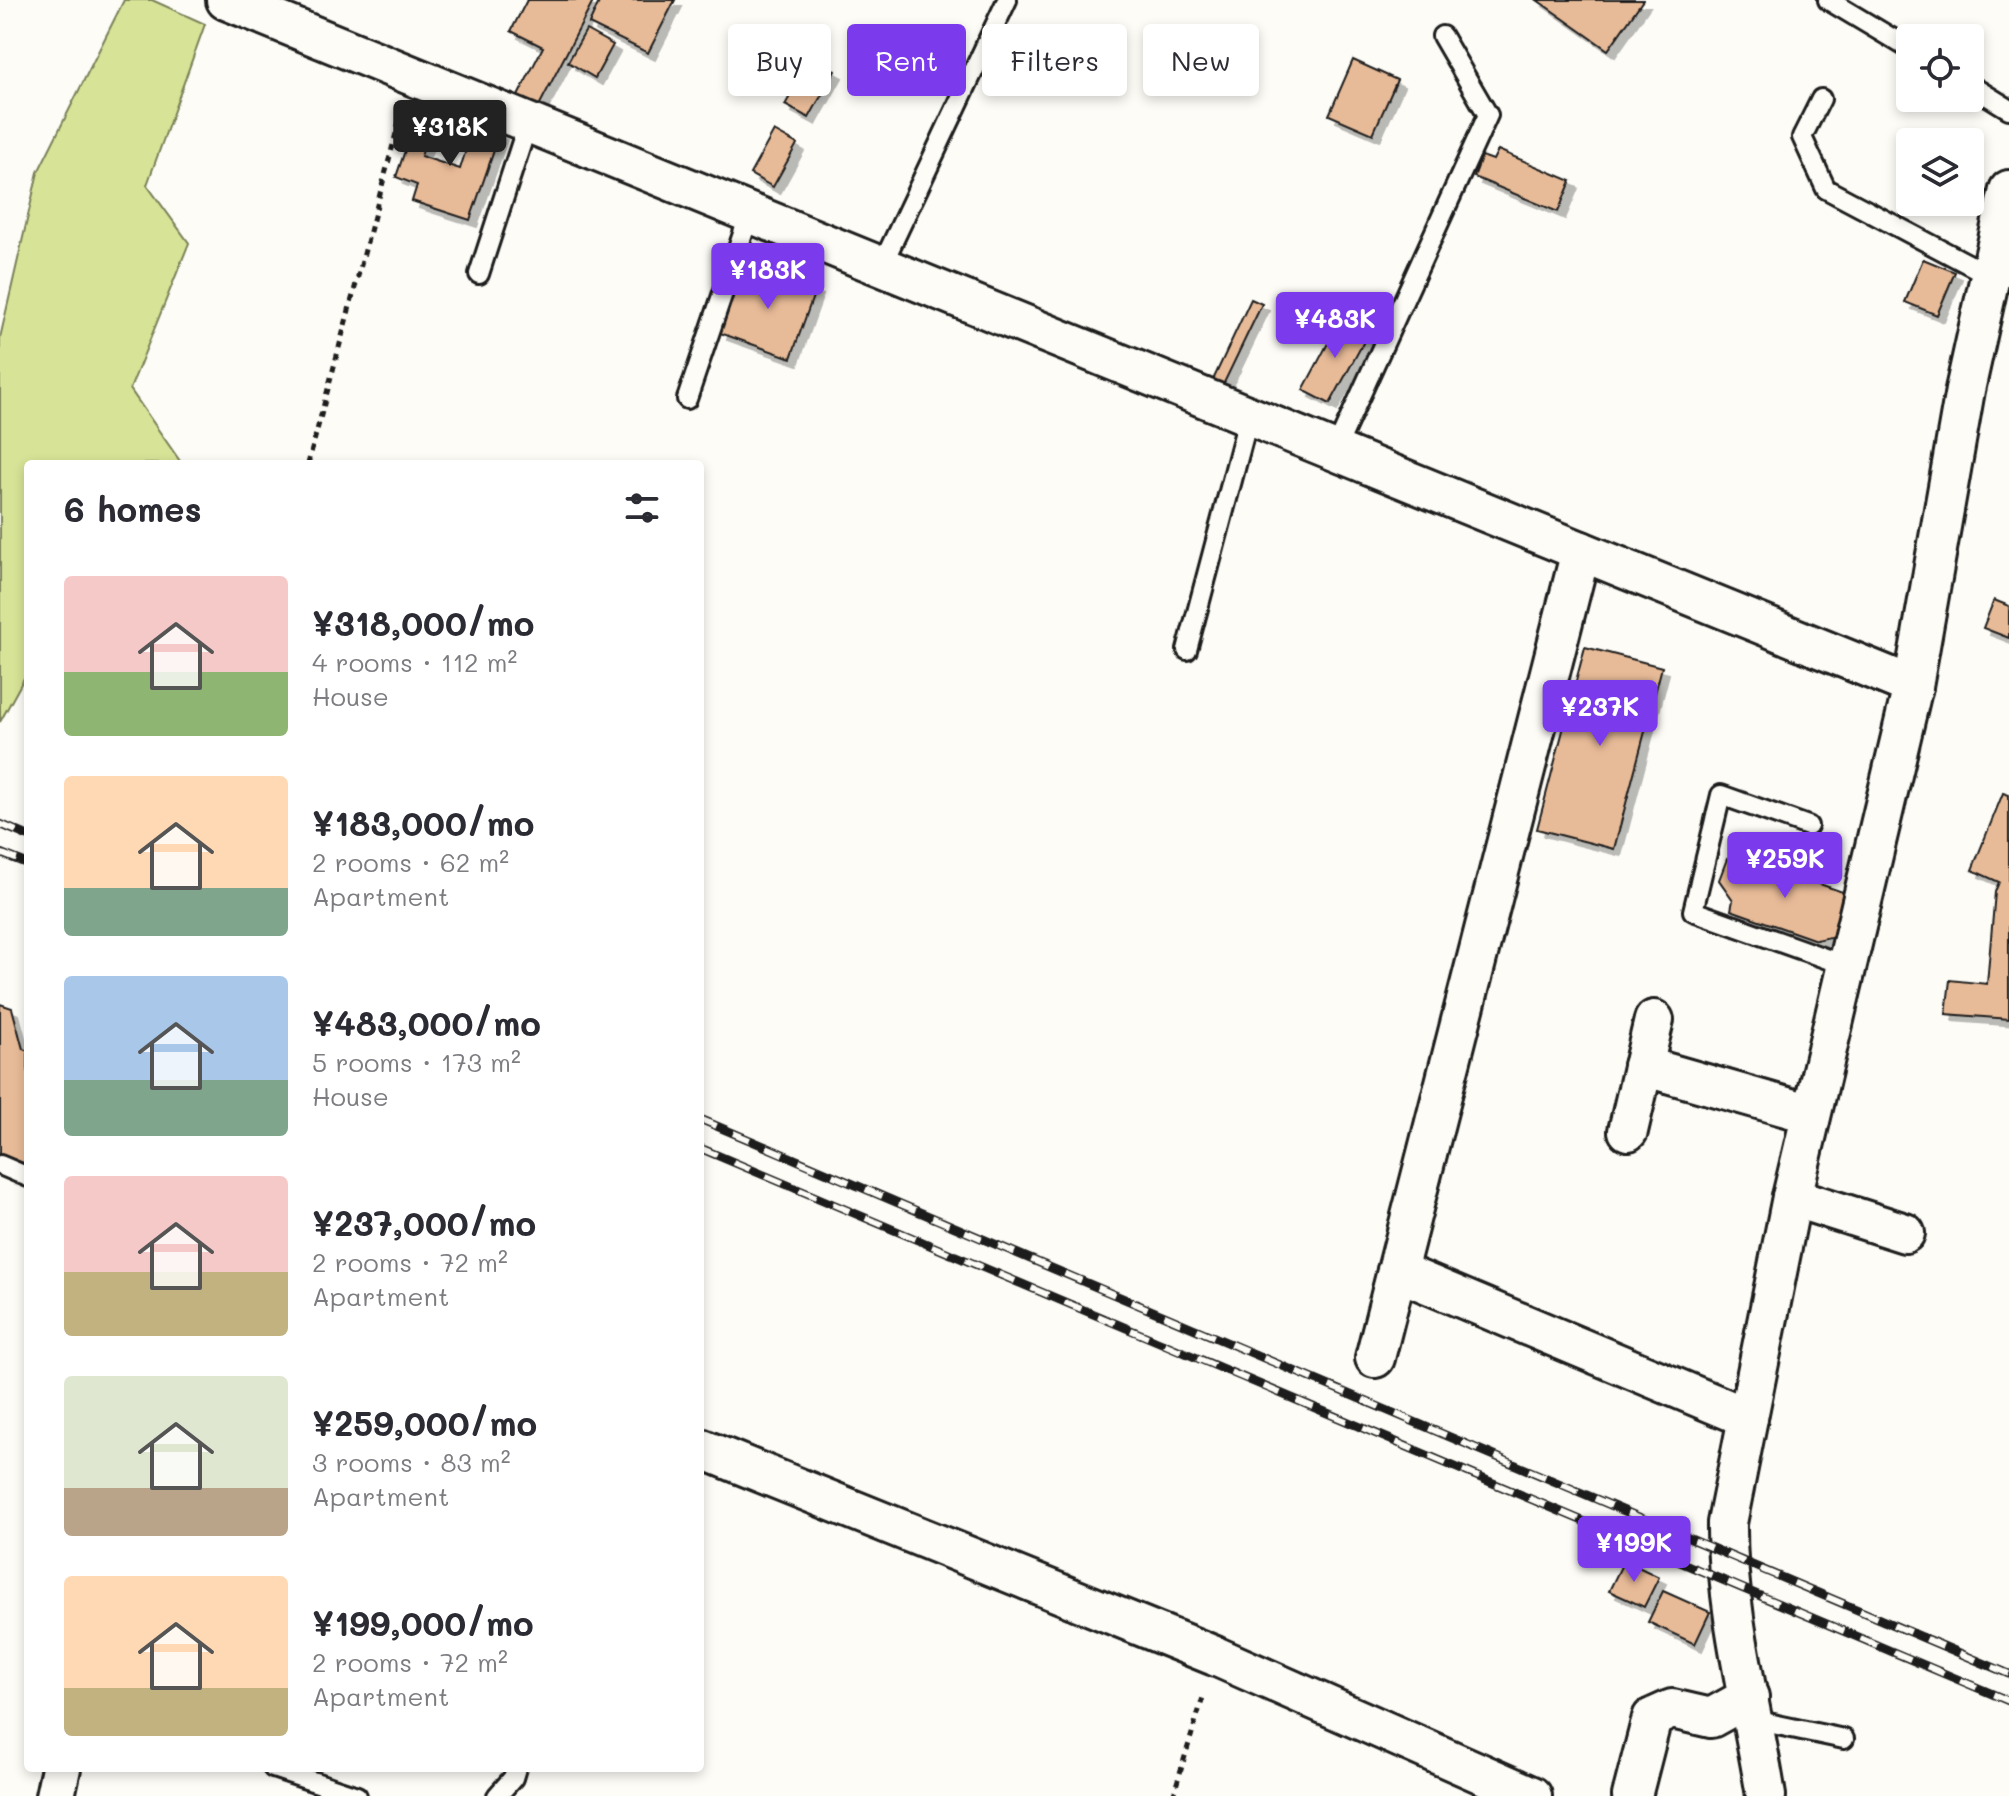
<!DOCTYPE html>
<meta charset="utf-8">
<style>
:root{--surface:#fff;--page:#f7f7f7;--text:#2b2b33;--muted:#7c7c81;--accent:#7c3aed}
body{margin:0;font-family:Mali,sans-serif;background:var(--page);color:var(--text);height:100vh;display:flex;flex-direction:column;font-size:30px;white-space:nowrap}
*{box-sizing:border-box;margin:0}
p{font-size:26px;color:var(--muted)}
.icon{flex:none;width:44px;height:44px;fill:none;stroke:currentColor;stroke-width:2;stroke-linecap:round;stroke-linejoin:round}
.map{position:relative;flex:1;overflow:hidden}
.side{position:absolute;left:24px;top:460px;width:680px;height:1312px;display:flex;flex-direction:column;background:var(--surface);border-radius:8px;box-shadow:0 4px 12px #0003}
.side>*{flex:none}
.banner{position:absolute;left:728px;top:24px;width:760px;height:72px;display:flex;gap:16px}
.tools{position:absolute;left:1896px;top:24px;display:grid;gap:16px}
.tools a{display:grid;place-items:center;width:88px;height:88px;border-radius:8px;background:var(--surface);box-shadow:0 4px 12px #0003;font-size:40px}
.price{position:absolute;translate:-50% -68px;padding:0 18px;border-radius:8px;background:var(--accent);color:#fff;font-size:26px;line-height:52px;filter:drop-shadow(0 2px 4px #0008)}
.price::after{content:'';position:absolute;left:50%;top:48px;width:24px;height:18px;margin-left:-12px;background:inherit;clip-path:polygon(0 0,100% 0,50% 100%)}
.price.active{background:#222;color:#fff}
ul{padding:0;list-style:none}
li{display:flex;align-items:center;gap:24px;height:200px;padding:0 40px}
li span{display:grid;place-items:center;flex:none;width:224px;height:160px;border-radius:8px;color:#555}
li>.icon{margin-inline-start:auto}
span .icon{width:96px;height:96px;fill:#fffc;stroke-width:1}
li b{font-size:34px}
h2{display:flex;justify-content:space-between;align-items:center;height:96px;padding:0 40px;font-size:34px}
.pill{padding:0 28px;border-radius:8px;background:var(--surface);box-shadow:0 4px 12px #0003;font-size:28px;line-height:72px}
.pill.active{background:var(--accent);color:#fff}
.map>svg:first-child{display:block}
.green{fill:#d7e396;stroke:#7a8059;stroke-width:2}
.building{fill:#e8bb98;stroke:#1c1c1c;stroke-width:2;filter:url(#shadow)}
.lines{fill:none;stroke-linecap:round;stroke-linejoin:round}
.lane-casing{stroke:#1c1c1c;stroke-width:24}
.street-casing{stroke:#1c1c1c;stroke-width:44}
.path{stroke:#1c1c1c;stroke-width:5;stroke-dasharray:6 6;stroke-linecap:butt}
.lane{stroke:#fdfcf7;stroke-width:18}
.street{stroke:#fdfcf7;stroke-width:38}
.rail-casing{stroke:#1c1c1c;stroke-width:9}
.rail{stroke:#fdfcf7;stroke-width:6;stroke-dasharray:18;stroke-linecap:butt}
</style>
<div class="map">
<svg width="2009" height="1796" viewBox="0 0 2009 1796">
<defs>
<filter id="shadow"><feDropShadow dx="7" dy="7" stdDeviation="0" flood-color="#0004"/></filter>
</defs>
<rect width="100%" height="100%" fill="#fdfcf7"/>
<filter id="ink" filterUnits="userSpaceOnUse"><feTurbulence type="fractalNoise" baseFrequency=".0125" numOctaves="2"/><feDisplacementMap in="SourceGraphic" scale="16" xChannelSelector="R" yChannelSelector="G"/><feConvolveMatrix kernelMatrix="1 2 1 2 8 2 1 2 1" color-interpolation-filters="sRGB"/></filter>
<g filter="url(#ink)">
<path class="green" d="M124 0H152L205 24 147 185 189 243 130 389 182 464H28V671L0 722V338L38 172Z"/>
<g class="building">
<path d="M527 0H594L539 106 518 96 543 47 511 31Z"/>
<path d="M600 0H675L648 53 589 24Z"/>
<path d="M1537 0H1643L1608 50Z"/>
<path d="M586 30 613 45 595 78 568 62Z"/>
<path d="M811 58 835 71 809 118 785 105Z"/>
<path d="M1353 60 1397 80 1373 134 1329 115Z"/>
<path d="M438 112 500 133 470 220 412 201 417 185 396 177 411 133 427 139 421 156 460 169 469 140 433 128Z"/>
<path d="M774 131 797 144 773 187 750 174Z"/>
<path d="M1498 150 1571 181 1558 212 1474 177 1482 156 1493 160Z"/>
<path d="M1923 259 1955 272 1937 315 1905 302Z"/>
<path d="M744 264 816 288 791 358 720 333Z"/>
<path d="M1251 299 1262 304 1223 385 1213 380Z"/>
<path d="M1334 316 1368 334 1330 404 1303 390 1334 332 1327 328Z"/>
<path d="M1994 600 2009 606V638L1983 628Z"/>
<path d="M1585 647 1662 667 1614 849 1537 829Z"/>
<path d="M2003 793 2009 795V1019L1946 1014 1950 980 1987 984 1995 892 1999 882 1972 870Z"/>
<path d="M1727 859 1744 870 1749 859 1848 894 1840 935 1816 940 1731 910 1733 900 1719 880Z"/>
<path d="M0 1004 12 1008 23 1049 28 1051V1165L0 1154Z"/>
<path d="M1624 1560 1659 1577 1644 1607 1609 1591Z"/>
<path d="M1663 1591 1710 1612 1695 1644 1648 1622Z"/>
</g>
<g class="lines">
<g class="lane-casing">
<g id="lane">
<path d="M1828 0 1910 49"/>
<path d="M1970 85 2009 109"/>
<path d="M1821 99 1802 137 1826 189 1989 275"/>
<path d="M881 267 1007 0"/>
<path d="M479 274 528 123"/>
<path d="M687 399 750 213"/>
<path d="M1335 451 1488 115 1442 36"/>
<path d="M1187 650 1249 416"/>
<path d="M1808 826 1721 795 1693 911 1847 966"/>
<path d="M0 1165 28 1177"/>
<path d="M1754 1720 1844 1739"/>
<path d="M273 1768 357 1796"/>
<path d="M497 1796 513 1778 516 1768"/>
</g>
</g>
<g class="street-casing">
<g id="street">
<path d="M226 0 1913 686"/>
<path d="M1581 551 1397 1271 1748 1418"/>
<path d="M1643 1066 1811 1114"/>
<path d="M1628 1131 1654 1020"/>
<path d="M1792 1197 1905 1233"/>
<path d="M1375 1358 1397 1271"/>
<path d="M700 1448 1215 1656 1532 1796"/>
<path d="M55 1796 61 1768"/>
<path d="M1632 1796 1652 1718 1672 1709 1711 1718 1749 1697"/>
<path d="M1766 1796C1752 1706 1726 1615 1727 1523L1792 1197 1913 686 1965 390 2009 190"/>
</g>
</g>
<g class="path">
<path d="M308 464 402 111"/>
<path d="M1173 1796 1204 1694"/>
</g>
<use href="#lane" class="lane"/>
<use href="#street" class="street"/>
<g class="rail-casing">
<g id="rail">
<path d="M0 824 28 836"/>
<path d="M0 853 28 864"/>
<path d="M700 1119 2009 1674"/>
<path d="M700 1148 2009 1701"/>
</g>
</g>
<use href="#rail" class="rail"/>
</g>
</g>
</svg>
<div class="tools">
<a><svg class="icon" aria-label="locate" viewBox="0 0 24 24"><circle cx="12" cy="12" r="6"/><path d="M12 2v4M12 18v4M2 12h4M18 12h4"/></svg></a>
<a><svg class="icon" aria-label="layers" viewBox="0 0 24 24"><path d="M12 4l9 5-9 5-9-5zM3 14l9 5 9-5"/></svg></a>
</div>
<b class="price active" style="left:450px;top:168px">¥318K</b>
<b class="price" style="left:768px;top:311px">¥183K</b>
<b class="price" style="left:1335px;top:360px">¥483K</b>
<b class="price" style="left:1600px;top:748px">¥237K</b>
<b class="price" style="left:1785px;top:900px">¥259K</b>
<b class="price" style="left:1634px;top:1584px">¥199K</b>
<div class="banner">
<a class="pill">Buy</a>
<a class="pill active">Rent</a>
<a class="pill">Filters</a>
<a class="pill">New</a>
</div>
<section class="side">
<h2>6 homes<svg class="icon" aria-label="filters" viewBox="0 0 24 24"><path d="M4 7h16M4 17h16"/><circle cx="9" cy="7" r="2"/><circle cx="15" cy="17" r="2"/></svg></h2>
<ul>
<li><span style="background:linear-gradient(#f6c9c9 60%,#8fb573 0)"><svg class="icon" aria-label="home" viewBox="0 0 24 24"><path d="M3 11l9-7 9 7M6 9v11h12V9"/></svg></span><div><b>¥318,000/mo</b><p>4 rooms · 112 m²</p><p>House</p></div></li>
<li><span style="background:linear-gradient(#ffd9b3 70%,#7fa58c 0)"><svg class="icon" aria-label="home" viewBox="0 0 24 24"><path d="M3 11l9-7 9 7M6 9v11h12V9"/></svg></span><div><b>¥183,000/mo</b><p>2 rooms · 62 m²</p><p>Apartment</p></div></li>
<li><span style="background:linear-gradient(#a9c7e8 65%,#7fa58c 0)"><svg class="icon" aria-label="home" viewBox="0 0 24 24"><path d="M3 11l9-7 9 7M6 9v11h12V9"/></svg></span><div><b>¥483,000/mo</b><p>5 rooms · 173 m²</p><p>House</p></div></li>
<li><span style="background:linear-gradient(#f6c9c9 60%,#c2b280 0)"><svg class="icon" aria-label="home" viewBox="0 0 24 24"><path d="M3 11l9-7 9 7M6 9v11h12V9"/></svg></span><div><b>¥237,000/mo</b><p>2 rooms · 72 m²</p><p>Apartment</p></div></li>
<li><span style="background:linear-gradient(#dfe7d0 70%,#b9a48a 0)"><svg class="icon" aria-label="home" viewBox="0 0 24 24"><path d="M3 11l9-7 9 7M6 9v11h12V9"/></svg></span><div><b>¥259,000/mo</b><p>3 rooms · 83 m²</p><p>Apartment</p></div></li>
<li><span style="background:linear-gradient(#ffd9b3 70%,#c2b280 0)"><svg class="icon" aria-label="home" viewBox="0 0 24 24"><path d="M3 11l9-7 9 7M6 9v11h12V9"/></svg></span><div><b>¥199,000/mo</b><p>2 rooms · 72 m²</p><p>Apartment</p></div></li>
</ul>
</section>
</div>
